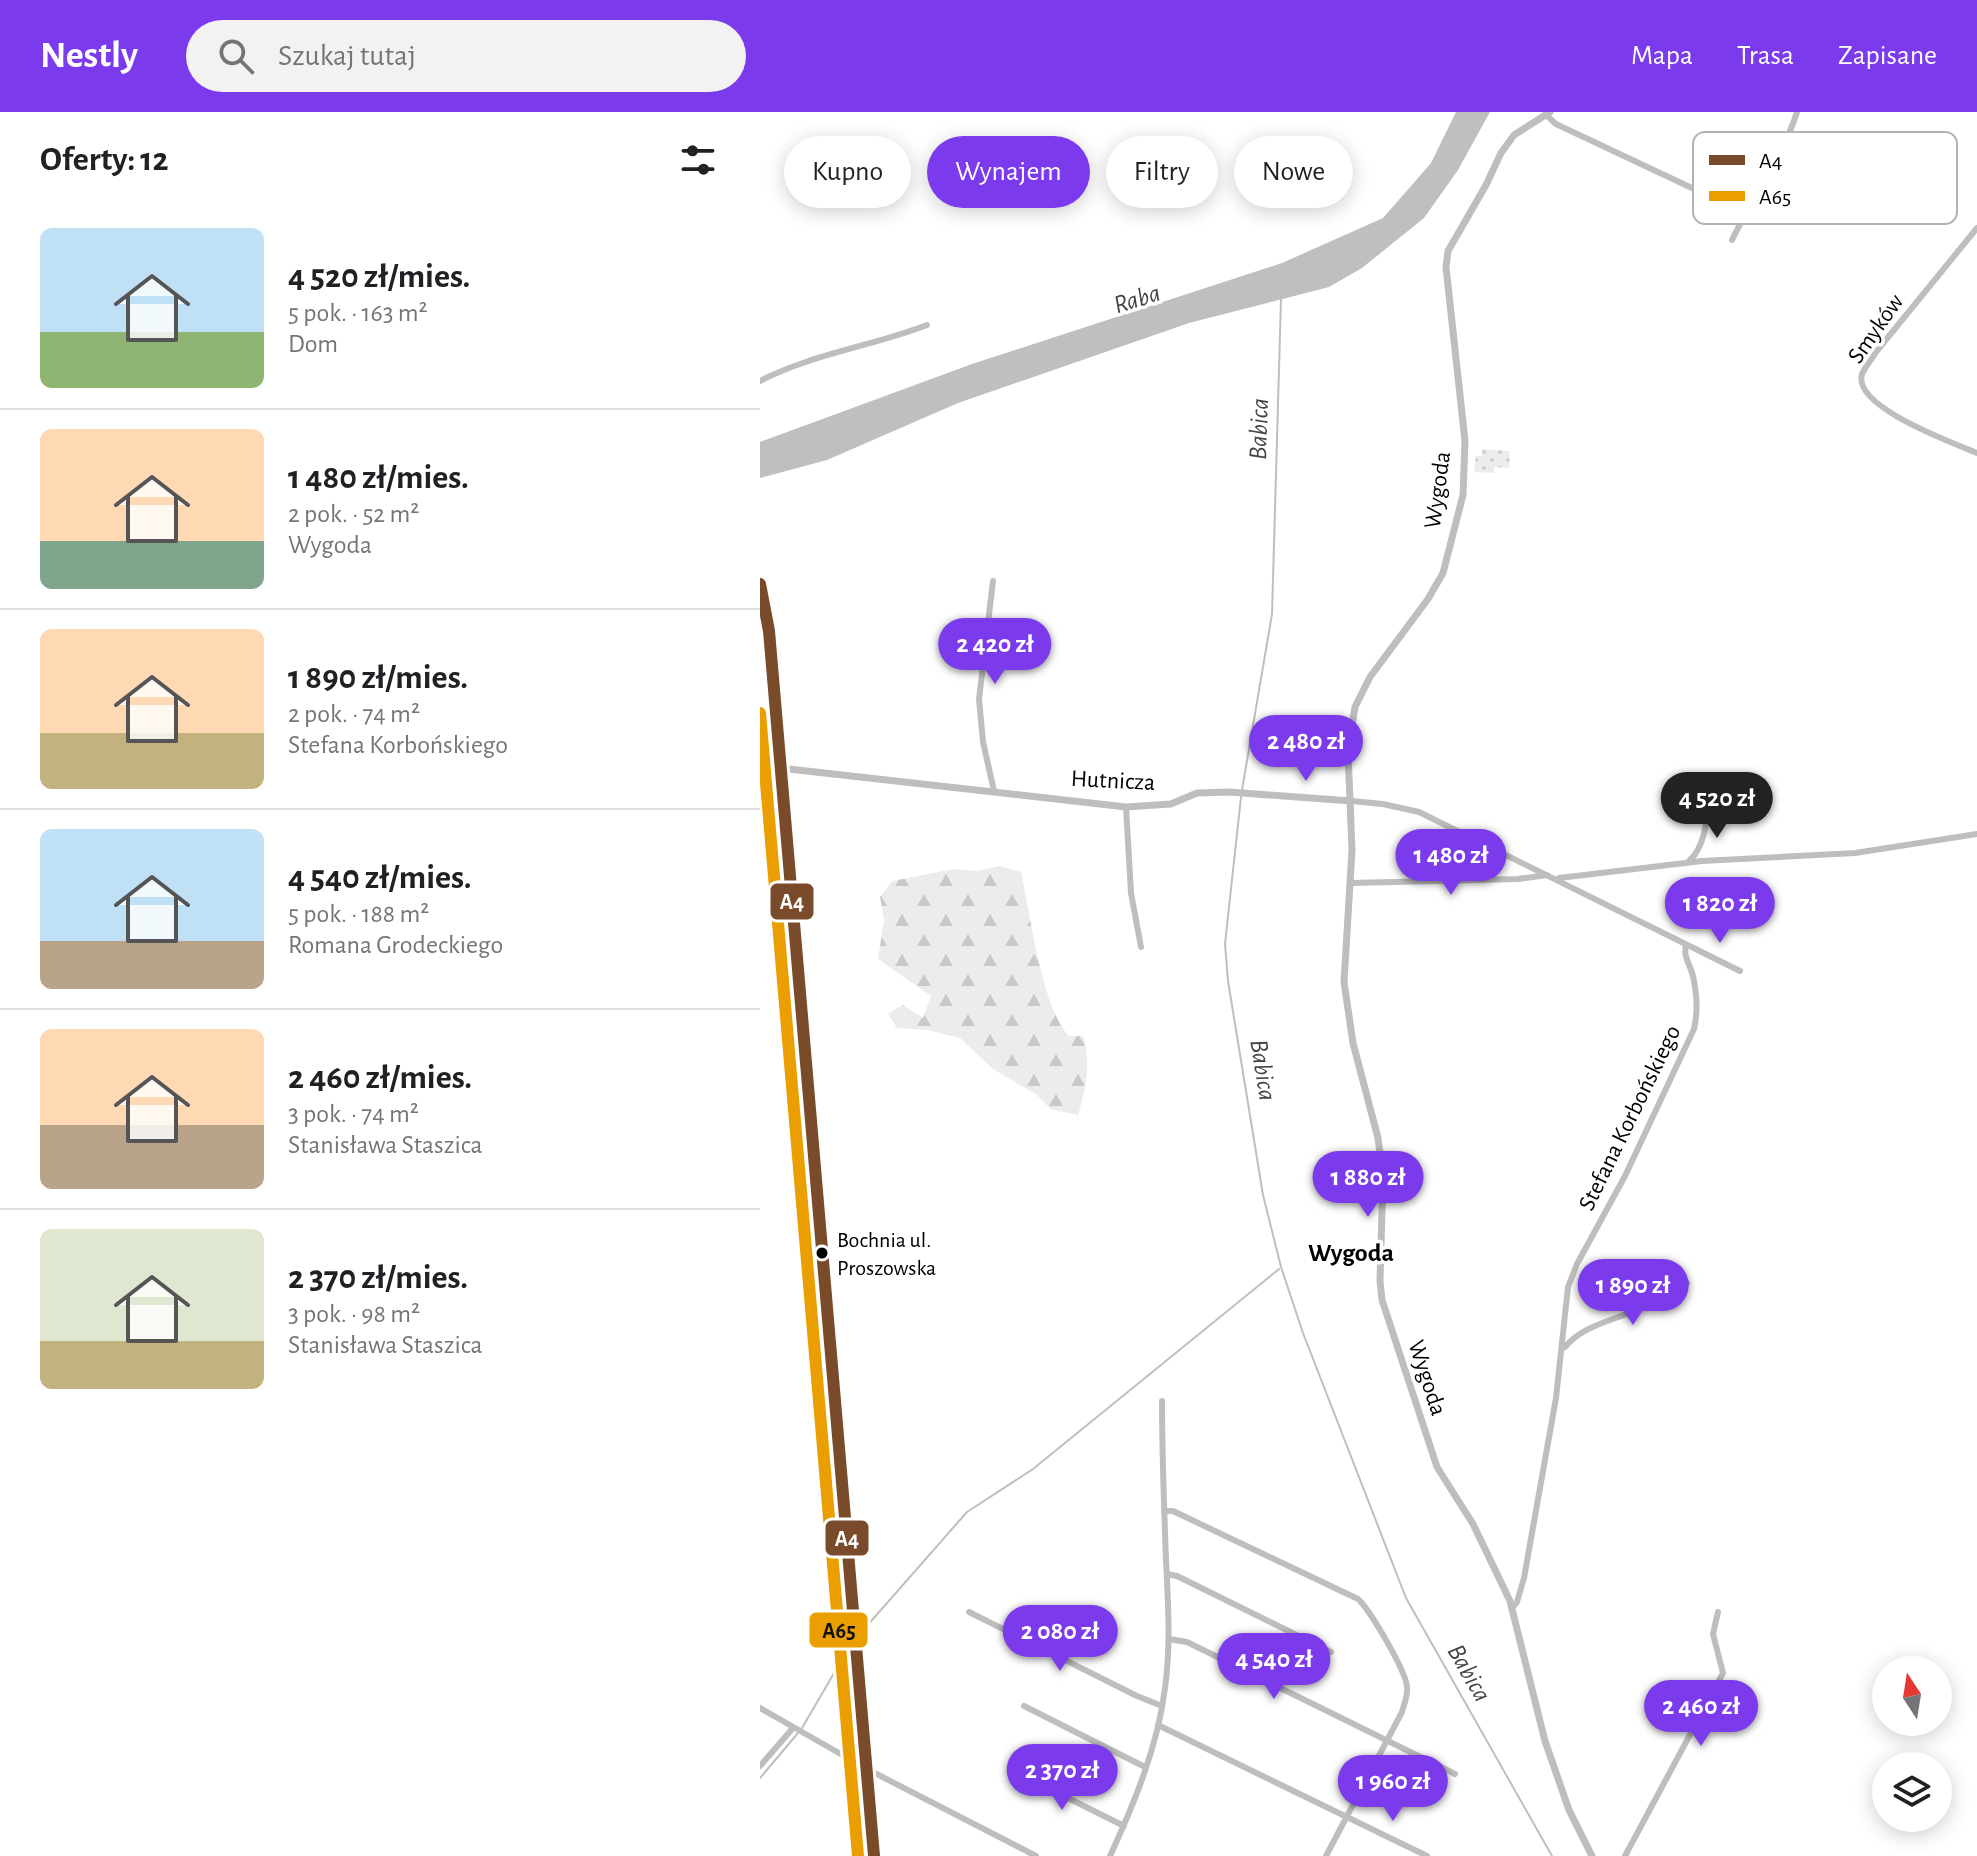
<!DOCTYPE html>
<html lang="pl">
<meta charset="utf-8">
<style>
:root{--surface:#fff;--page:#f2f2f2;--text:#202124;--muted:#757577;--line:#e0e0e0;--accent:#7c3aed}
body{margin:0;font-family:"Alegreya Sans",sans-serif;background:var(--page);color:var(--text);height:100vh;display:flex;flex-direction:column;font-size:30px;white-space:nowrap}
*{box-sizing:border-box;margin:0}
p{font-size:26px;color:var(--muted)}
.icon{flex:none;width:44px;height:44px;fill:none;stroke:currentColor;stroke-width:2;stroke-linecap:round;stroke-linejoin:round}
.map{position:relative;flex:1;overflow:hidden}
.details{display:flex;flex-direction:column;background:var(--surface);width:760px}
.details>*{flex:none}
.banner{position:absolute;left:24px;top:24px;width:760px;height:72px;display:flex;gap:16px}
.needle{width:52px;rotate:348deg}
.fabs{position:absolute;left:1112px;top:1544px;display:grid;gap:16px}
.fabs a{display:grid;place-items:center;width:80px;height:80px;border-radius:50%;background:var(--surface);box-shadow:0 4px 20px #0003;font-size:40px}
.price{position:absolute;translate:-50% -68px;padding:0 18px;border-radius:28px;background:var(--accent);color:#fff;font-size:26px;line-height:52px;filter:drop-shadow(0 2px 4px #0008)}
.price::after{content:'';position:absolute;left:50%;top:48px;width:24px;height:18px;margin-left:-12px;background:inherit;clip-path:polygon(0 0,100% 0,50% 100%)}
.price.current{background:#222;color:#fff}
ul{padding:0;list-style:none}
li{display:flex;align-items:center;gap:24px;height:200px;padding:0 40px}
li+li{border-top:2px solid var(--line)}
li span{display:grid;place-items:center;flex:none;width:224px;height:160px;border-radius:12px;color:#555}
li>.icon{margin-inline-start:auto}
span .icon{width:96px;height:96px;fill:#fffc;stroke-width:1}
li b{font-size:34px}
h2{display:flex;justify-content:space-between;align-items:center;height:96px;padding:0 40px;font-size:34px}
.chip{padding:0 28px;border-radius:36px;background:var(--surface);box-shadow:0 4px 20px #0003;font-size:28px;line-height:72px}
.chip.current{background:var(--accent);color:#fff}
header{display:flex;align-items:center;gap:48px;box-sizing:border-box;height:112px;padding:0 40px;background:var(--accent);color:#fff}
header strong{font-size:38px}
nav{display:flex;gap:44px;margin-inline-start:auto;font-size:28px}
.search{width:560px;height:72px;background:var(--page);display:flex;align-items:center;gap:20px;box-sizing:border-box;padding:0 28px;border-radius:44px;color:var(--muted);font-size:30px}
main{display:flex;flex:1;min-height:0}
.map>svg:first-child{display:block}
.grass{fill:url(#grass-dots)}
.forest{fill:url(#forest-firs)}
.water{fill:#bfbfbf}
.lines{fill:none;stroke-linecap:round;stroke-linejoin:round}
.stream{stroke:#bfbfbf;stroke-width:2}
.minor{stroke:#bebebe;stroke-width:6}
.tertiary{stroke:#bebebe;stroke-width:7}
.secondary{stroke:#b8b8b8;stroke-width:8}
.bus-1-casing{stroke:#fff;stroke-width:18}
.bus-2-casing{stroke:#fff;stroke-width:18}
.bus-1{stroke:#7a4b2a;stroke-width:12}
.bus-2{stroke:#eb9e00;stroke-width:12}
.bus-dot{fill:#000;stroke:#fff;stroke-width:3}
.labels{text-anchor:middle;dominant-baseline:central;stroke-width:7;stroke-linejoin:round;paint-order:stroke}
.bus-label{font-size:22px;fill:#000;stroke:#fff;text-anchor:start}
.street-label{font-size:24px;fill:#000;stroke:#fff}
.water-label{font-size:26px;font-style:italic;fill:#444;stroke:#fff}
.neighbourhood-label{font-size:26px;font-weight:bold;fill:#000;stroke:#fff}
.key{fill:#fff;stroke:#b2b2b2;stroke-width:2}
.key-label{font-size:22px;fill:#000}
.line-badge{stroke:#fff;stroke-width:3}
.badge-label{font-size:22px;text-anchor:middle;font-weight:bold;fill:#fff}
.pale-badge-label{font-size:22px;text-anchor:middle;font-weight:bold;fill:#111}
</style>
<header>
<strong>Nestly</strong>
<div class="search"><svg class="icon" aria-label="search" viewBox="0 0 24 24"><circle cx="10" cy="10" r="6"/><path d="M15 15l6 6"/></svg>Szukaj tutaj</div>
<nav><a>Mapa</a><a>Trasa</a><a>Zapisane</a></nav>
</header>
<main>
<section class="details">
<h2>Oferty: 12<svg class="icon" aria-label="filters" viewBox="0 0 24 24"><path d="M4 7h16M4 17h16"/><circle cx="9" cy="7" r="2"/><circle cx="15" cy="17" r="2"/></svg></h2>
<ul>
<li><span style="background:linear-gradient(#bfe0f5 65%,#8fb573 0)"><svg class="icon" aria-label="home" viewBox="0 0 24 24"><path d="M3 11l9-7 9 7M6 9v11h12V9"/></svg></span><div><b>4 520 zł/mies.</b><p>5 pok. · 163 m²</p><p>Dom</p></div></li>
<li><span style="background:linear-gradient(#ffd9b3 70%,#7fa58c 0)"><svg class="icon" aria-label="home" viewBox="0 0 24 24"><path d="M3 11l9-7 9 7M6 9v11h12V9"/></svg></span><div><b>1 480 zł/mies.</b><p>2 pok. · 52 m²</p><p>Wygoda</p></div></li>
<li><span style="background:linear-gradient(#ffd9b3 65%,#c2b280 0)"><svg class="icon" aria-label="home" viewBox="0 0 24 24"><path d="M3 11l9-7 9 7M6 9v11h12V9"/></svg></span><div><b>1 890 zł/mies.</b><p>2 pok. · 74 m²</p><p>Stefana Korbońskiego</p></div></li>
<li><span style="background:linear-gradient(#bfe0f5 70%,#b9a48a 0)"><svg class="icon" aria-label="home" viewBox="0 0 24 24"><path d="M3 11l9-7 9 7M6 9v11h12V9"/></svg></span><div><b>4 540 zł/mies.</b><p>5 pok. · 188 m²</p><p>Romana Grodeckiego</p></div></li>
<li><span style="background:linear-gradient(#ffd9b3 60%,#b9a48a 0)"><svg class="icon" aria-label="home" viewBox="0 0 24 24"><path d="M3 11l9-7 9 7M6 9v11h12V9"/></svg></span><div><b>2 460 zł/mies.</b><p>3 pok. · 74 m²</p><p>Stanisława Staszica</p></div></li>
<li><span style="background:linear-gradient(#dfe7d0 70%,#c2b280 0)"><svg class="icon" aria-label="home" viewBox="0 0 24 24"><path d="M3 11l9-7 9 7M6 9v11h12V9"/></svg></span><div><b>2 370 zł/mies.</b><p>3 pok. · 98 m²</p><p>Stanisława Staszica</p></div></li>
</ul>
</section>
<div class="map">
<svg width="1217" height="1744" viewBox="0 0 1217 1744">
<defs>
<pattern id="grass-dots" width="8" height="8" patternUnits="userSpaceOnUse" patternTransform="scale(2)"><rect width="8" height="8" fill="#ececec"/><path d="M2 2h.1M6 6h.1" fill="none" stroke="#c9c9c9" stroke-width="1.8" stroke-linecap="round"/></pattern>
<pattern id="forest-firs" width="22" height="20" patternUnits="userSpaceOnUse" patternTransform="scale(2)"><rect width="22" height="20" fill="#ececec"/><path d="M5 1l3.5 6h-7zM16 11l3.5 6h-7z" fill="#c9c9c9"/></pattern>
</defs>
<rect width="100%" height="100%" fill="#fff"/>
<path class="grass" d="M722 337 750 339 749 356 734 355V361L714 360 716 344H722Z"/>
<path class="forest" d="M240 754 261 760C270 801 282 897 309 924H323C332 948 325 980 318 1003L291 997 277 983 233 957 200 926 168 918 137 916 128 902 143 893 163 906 171 884 118 847 124 808 120 785 132 769 194 757 217 759Z"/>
<path class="water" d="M696 0H730L698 58 664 106 602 156 569 175 429 211 198 291 67 348 0 366V330L212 252 522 151 623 106 671 51Z"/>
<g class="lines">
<g class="stream">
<path d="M482 678 512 502 521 187"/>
<path d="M481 685 465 832 468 869 503 1083 521 1155 543 1221 646 1486 792 1744"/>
<path d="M98 1524 207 1400 273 1357 519 1157"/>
<path d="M42 1616 91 1532"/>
<path d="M0 1666 38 1621"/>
</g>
<g class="minor">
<path d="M786 3 796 12 985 101"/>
<path d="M1217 116 1116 240C1112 247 1105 255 1102 262 1092 295 1194 331 1217 341"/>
<path d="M972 128C993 84 1022 47 1037 0"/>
<path d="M0 269C52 242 113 234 167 213"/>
<path d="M233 469 219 587 223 630 234 679"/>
<path d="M591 689 623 692 659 700 980 859"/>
<path d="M366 695 371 781 381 835"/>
<path d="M929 749C946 734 947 705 949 684"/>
<path d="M799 766 942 749 1095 741 1217 722"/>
<path d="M591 771 758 767 787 763"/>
<path d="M805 1235C824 1212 857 1208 883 1195 898 1188 912 1179 927 1171"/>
<path d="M404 1399H413L598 1487C610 1498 646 1559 647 1575 648 1584 644 1592 642 1600L566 1744"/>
<path d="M407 1462 417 1464 571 1540"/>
<path d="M752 1496 757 1490 764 1466 796 1286 808 1175 817 1152 865 1064 934 917C938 900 937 882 933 864 930 852 923 845 926 833"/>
<path d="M209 1500 377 1584 402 1594"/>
<path d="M409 1527 427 1530 695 1662"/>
<path d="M264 1594 385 1655"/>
<path d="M0 1596 107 1657 276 1744"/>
<path d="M398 1613 667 1744"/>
<path d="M0 1654 33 1616"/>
<path d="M254 1659 364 1714"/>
<path d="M350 1744C374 1692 398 1634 405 1576 411 1533 408 1491 406 1448 404 1395 402 1342 402 1289"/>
<path d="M865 1744 963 1561 953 1522 958 1500"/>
</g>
<g class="tertiary">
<path d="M790 0 754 23 741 41 726 73 688 139 686 155 705 329 703 383 683 461 668 487 610 565 595 595 588 640 592 738 584 870 593 931 618 1026 623 1064 620 1169 622 1188 677 1355 713 1412 750 1489 785 1629 809 1698 832 1744"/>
<path d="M20 656 366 695 411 692 437 681 469 680 591 689"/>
</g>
<path class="secondary" d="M0 472 9 519 114 1744"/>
<g class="bus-1-casing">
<path id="bus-1" d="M0 472 9 519 114 1744"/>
</g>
<g class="bus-2-casing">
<path id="bus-2" d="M0 601 98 1744"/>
</g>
<use href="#bus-1" class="bus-1"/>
<use href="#bus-2" class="bus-2"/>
</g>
<circle class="bus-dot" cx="62" cy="1141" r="7"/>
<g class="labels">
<g class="bus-label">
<text x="77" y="1128">Bochnia ul.<tspan x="77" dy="28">Proszowska</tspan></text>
</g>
<g class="street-label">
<text transform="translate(1116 217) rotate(-55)">Smyków</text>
<text transform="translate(678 378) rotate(-82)">Wygoda</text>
<text transform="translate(353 669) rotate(3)">Hutnicza</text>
<text transform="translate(870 1006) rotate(-64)">Stefana Korbońskiego</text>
<text transform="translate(667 1266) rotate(72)">Wygoda</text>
</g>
<g class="water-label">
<text transform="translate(377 187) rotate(-17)">Raba</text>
<text transform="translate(499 317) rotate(-88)">Babica</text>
<text transform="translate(503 958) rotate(81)">Babica</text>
<text transform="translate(709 1561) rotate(60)">Babica</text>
</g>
<g class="neighbourhood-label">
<text x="591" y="1141">Wygoda</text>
</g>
</g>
<rect x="933" y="20" width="264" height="92" rx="12" class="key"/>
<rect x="949" y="43" width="36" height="10" fill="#7a4b2a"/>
<rect x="949" y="79" width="36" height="10" fill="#eb9e00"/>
<g class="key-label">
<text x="999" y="56">A4</text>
<text x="999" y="92">A65</text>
</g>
<g class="line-badge">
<rect x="9" y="770" width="46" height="39" rx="8" fill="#7a4b2a"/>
<rect x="64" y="1407" width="46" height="38" rx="8" fill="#7a4b2a"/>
<rect x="48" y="1499" width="61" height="38" rx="8" fill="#eb9e00"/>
</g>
<g class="badge-label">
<text x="32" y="797">A4</text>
<text x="87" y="1434">A4</text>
</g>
<g class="pale-badge-label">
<text x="79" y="1526">A65</text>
</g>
</svg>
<div class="fabs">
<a><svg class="needle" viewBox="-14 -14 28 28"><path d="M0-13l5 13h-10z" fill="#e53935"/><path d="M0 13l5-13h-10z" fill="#757577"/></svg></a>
<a><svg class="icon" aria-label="layers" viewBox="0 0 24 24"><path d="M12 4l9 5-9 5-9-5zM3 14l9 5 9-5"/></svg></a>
</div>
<b class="price" style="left:235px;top:574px">2 420 zł</b>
<b class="price" style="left:546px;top:671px">2 480 zł</b>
<b class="price current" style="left:957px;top:728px">4 520 zł</b>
<b class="price" style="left:691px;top:785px">1 480 zł</b>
<b class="price" style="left:960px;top:833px">1 820 zł</b>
<b class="price" style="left:608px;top:1107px">1 880 zł</b>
<b class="price" style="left:873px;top:1215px">1 890 zł</b>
<b class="price" style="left:300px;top:1561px">2 080 zł</b>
<b class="price" style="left:514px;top:1589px">4 540 zł</b>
<b class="price" style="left:941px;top:1636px">2 460 zł</b>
<b class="price" style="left:302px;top:1700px">2 370 zł</b>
<b class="price" style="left:633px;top:1711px">1 960 zł</b>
<div class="banner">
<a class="chip">Kupno</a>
<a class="chip current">Wynajem</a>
<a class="chip">Filtry</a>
<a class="chip">Nowe</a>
</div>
</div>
</main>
